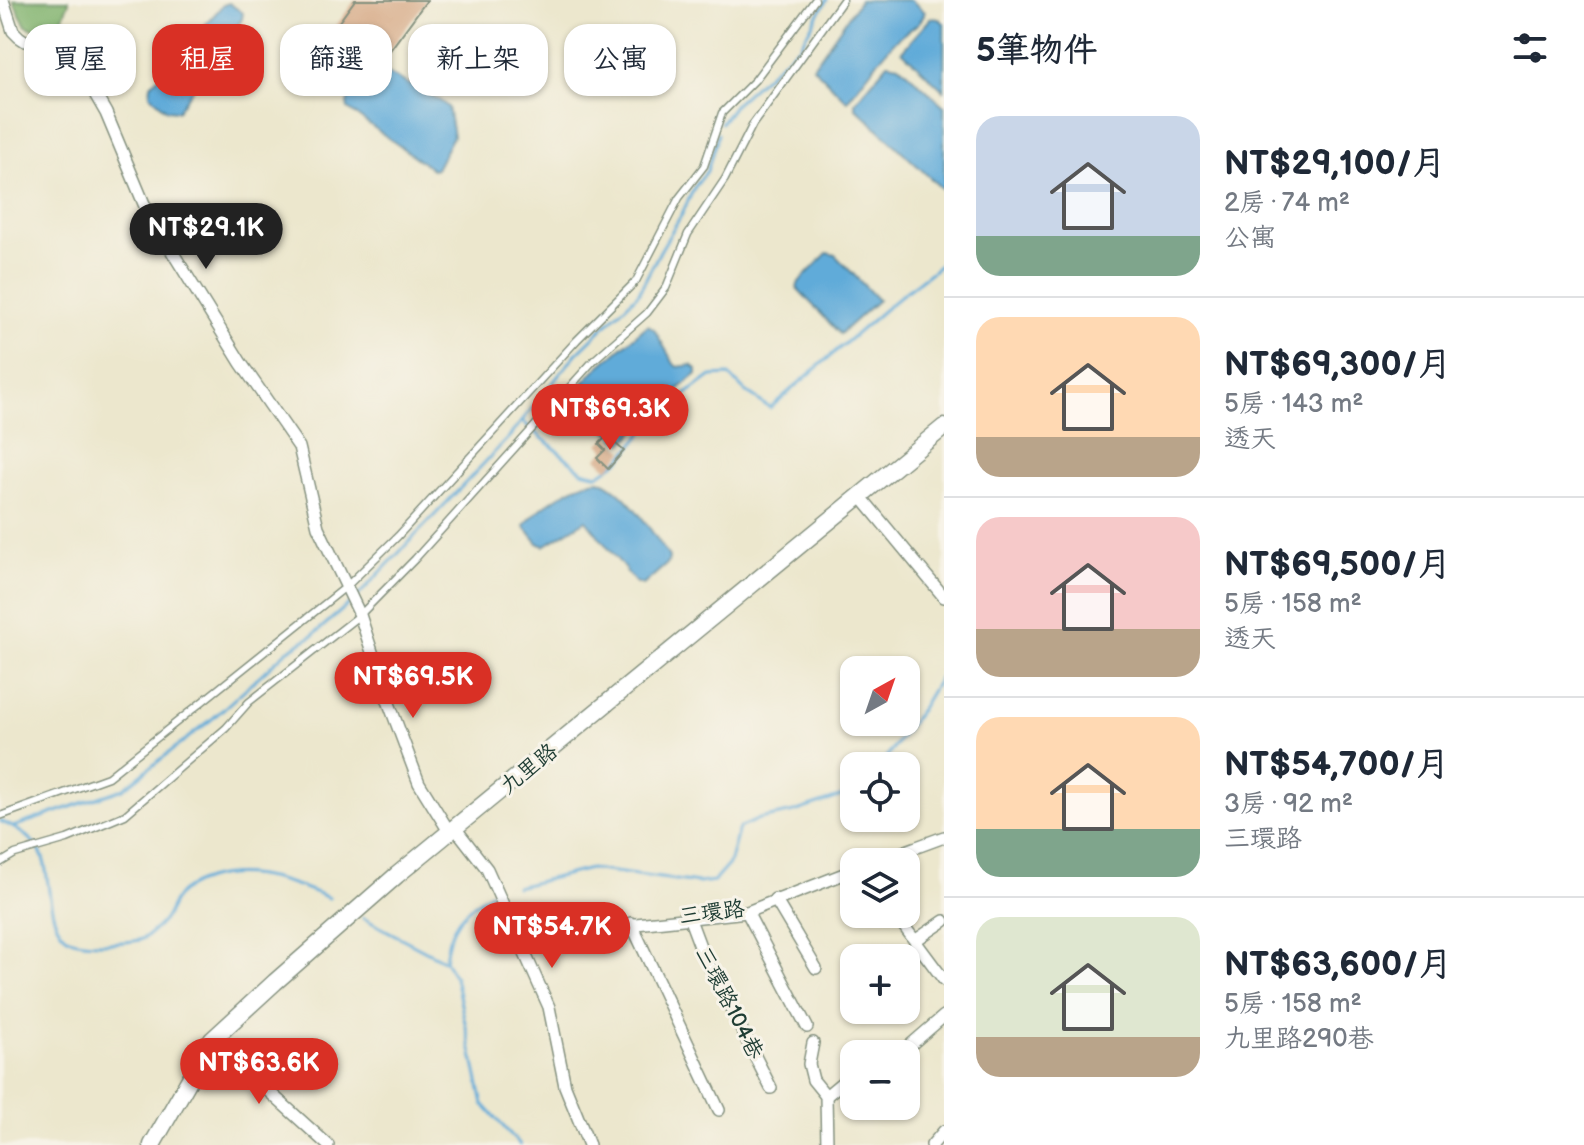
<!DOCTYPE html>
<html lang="zh-TW">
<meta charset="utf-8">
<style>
:root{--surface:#fff;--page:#f6f6f7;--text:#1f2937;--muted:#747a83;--line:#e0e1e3;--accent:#d93025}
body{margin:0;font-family:"Balsamiq Sans","LXGW WenKai TC",sans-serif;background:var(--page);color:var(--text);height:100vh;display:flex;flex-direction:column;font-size:30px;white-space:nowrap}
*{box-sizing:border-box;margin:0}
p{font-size:26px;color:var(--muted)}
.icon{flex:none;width:44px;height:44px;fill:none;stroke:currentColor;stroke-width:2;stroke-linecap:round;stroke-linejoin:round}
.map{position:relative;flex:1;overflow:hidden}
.details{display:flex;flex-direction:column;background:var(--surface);width:640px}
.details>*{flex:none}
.guide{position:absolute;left:24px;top:24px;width:760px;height:72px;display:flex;gap:16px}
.needle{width:52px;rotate:40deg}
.fabs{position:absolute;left:840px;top:656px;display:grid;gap:16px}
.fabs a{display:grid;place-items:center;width:80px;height:80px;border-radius:16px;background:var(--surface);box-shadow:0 2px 6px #0004;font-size:40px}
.price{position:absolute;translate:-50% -68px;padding:0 18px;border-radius:28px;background:var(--accent);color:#fff;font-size:26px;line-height:52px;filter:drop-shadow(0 2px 4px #0008)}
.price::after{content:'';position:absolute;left:50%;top:48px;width:24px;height:18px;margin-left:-12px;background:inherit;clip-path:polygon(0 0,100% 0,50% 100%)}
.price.active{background:#222;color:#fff}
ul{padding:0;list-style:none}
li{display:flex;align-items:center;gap:24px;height:200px;padding:0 32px}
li+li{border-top:2px solid var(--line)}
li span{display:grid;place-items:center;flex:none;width:224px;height:160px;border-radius:24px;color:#555}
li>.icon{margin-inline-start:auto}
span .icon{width:96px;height:96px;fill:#fffc;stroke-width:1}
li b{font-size:34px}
h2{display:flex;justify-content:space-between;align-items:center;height:96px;padding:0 32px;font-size:34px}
.chip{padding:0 28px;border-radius:24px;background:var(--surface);box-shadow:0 2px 6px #0004;font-size:28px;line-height:72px}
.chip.active{background:var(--accent);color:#fff}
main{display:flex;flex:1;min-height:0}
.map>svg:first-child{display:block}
.forest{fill:#80b26d;stroke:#507850;stroke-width:2}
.water{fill:#60abd9;stroke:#407486;stroke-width:2}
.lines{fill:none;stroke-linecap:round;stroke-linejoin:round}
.stream{stroke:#60abd9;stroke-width:3}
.building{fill:#d5a783}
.lane-casing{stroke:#869280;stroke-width:9}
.street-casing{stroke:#869280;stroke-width:14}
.secondary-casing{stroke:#869280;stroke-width:19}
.lane{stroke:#fff;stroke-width:6}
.street{stroke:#fff;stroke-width:11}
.secondary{stroke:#fff;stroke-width:16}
.labels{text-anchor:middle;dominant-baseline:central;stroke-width:6;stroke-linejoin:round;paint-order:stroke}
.street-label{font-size:22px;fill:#1f3d34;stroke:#f7f3e8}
</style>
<main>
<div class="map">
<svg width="944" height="1145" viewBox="0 0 944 1145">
<rect width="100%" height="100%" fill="#f7f3e8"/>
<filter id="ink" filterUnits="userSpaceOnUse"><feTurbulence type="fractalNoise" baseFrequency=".0125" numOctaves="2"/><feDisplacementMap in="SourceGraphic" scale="16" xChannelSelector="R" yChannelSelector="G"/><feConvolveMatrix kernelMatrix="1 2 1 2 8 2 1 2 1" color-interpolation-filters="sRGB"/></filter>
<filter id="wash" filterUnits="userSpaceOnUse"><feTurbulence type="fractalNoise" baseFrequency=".006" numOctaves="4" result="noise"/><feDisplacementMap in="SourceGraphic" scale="32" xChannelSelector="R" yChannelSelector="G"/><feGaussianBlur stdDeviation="1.8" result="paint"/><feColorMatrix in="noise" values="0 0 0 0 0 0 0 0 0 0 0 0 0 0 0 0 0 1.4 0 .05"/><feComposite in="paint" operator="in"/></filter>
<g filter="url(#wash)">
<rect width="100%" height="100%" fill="#ece7cd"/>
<path class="forest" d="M13 0H69V2L55 37 26 26Z"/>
<g class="water">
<path d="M860 0H911L925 12C921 24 912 28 902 35 889 44 860 85 847 101L813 67Z"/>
<path d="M229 3 243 13 242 19 177 111 167 110 150 95 151 85 223 5Z"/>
<path d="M931 18 939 19 944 23V91L902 51Z"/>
<path d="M888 63 899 65 944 106V191L855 107V102Z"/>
<path d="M372 65 439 100 448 107 453 136 436 169 433 170 348 109 347 103 365 69Z"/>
<path d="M827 253 835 255 878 300 840 334 797 288 799 282Z"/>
<path d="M648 325 654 329 674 364 677 367 692 365 697 369V374L651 412 629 438 621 443 572 399V395L594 371Z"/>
<path d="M599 480C627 490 653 533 669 557L668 563 643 585 635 582 586 520 544 546 538 543 524 526C537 508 576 482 599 480Z"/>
</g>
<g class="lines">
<g class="stream">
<path d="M721 123 735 104 800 45 827 0"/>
<path d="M523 422 582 471 598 475 621 459 650 424 674 403 711 376 729 375 746 392 770 408 899 297 944 262"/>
<path d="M355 599 509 437 576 354 638 294 660 251 682 214 694 188 707 171 718 134"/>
<path d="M880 766 919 712 944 670"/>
<path d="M0 821C14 827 30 836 39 850 53 869 43 927 71 939 84 945 125 943 139 940 146 938 158 927 163 921 170 912 173 897 182 891 227 860 285 879 329 898"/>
<path d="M13 827 123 789 212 719 287 651 312 636 349 604"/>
<path d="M516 887 590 869 699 883 714 881 729 864 739 828 759 819 794 812 854 792"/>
<path d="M363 918 445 961 455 977 483 1104 520 1145"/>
<path d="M445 961C448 925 463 910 492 892"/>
</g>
</g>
<g id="blocks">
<g class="building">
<path d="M355 0H427L382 61 336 26Z"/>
<path d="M607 436 624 451 608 469 597 458 605 450 599 444Z"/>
</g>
</g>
</g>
<g filter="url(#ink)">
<use href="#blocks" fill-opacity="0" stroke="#869280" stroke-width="2"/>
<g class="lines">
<g class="lane-casing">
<g id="lane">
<path d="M0 816 108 777 347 586 398 536 577 340 636 281 679 198 704 166 722 113 755 80 815 0"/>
<path d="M0 863 15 854 67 839 125 815 226 728 249 702 360 615 415 559 594 360 647 313 666 288 688 234 725 179 753 124 843 0"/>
</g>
</g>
<g class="street-casing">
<g id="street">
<path d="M3 0 13 31 19 37 25 41 52 42 63 48 87 80 106 113 147 211 241 363 299 447 318 527 360 615 387 698 419 783 450 833"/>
<path d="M861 497 944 597"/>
<path d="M456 829 487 869 549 1007 565 1086 589 1145"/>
<path d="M876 862 944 837"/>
<path d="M775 899 816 968"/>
<path d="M747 912 807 1027"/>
<path d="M895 914 944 980"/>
<path d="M689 917 701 949 771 1088"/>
<path d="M631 923 719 1110"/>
<path d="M516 937 747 912 854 870"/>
<path d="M916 940 944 921"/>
<path d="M212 1040 328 1145"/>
<path d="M813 1043 809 1064 813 1080 826 1096 827 1145"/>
<path d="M900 1054 944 1016"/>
<path d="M826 1096 844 1081 854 1080"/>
<path d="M932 1145 944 1131"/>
</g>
</g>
<g class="secondary-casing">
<path id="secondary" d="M152 1145 212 1040 275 982 397 875 944 427"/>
</g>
<use href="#lane" class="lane"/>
<use href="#street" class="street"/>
<use href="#secondary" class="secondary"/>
</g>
</g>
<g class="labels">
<g class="street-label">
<text transform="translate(529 769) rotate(-39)">九里路</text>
<text transform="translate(712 913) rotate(-7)">三環路</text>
<text transform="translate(729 1003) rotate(63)">三環路104巷</text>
</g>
</g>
</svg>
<div class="fabs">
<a><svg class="needle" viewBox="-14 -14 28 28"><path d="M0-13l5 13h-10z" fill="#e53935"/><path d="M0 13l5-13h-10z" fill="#747a83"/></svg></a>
<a><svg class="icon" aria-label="locate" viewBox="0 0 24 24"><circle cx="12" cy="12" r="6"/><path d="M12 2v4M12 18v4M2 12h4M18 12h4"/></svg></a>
<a><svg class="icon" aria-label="layers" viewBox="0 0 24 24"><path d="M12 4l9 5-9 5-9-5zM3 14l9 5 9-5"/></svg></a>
<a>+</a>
<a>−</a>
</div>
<b class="price active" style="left:206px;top:271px">NT$29.1K</b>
<b class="price" style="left:610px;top:452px">NT$69.3K</b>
<b class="price" style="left:413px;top:720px">NT$69.5K</b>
<b class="price" style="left:552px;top:970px">NT$54.7K</b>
<b class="price" style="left:259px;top:1106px">NT$63.6K</b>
<div class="guide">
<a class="chip">買屋</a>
<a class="chip active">租屋</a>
<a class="chip">篩選</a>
<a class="chip">新上架</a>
<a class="chip">公寓</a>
</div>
</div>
<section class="details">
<h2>5筆物件<svg class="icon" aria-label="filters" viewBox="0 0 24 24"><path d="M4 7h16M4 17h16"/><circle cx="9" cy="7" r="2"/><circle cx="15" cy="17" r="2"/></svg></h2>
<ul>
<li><span style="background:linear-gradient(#c9d6e8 75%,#7fa58c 0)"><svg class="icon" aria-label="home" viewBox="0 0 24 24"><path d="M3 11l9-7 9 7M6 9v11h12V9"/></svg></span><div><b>NT$29,100/月</b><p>2房 · 74 m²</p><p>公寓</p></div></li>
<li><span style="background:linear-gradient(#ffd9b3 75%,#b9a48a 0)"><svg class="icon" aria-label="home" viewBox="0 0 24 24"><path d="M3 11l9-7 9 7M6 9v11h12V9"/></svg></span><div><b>NT$69,300/月</b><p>5房 · 143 m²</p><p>透天</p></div></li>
<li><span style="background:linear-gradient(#f6c9c9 70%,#b9a48a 0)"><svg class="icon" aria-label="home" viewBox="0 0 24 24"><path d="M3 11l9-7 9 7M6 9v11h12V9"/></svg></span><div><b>NT$69,500/月</b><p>5房 · 158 m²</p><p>透天</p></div></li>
<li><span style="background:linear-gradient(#ffd9b3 70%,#7fa58c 0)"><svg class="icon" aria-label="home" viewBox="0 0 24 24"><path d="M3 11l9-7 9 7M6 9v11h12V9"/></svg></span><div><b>NT$54,700/月</b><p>3房 · 92 m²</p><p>三環路</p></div></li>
<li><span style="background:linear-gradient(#dfe7d0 75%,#b9a48a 0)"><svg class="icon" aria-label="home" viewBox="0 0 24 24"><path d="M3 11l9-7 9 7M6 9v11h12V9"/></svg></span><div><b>NT$63,600/月</b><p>5房 · 158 m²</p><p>九里路290巷</p></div></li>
</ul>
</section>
</main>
